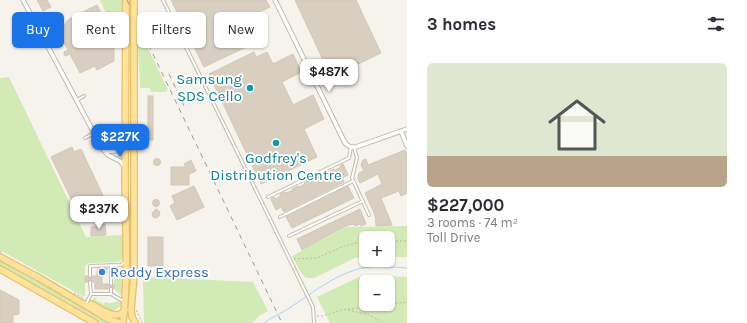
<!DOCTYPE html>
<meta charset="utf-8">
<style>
:root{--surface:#fff;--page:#f2f2f3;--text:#2b2b33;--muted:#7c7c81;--line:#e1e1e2;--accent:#1a73e8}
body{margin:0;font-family:Karla,sans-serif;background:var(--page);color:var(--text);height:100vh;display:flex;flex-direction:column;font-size:15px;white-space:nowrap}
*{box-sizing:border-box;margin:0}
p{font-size:13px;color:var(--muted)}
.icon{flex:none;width:22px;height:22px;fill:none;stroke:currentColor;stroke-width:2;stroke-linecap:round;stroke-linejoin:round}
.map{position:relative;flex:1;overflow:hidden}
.side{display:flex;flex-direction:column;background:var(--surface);width:340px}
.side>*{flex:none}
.guide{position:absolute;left:12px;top:12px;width:335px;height:36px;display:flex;gap:8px}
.controls{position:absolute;left:359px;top:231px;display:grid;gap:8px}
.controls a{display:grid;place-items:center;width:36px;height:36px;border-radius:6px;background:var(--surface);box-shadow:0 1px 3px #0004;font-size:20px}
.price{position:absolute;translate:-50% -34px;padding:0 9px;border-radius:8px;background:#fff;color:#222;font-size:13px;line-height:26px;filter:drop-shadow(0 1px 2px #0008)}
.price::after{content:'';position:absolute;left:50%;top:24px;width:12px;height:9px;margin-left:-6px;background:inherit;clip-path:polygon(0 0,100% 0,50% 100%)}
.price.active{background:var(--accent);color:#fff}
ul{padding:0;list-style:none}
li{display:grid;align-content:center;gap:8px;height:212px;padding:0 20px}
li+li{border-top:1px solid var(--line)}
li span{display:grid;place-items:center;height:124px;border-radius:6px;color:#555}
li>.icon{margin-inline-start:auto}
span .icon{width:72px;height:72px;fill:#fffc;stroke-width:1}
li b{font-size:17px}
h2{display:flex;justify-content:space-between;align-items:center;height:48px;padding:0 20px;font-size:17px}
.chip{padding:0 14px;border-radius:6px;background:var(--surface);box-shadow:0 1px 3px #0004;font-size:14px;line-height:36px}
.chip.active{background:var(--accent);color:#fff}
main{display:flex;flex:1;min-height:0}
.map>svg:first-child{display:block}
.green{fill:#d2eab5;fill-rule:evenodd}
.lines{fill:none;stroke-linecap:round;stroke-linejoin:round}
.stream{stroke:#a9d4f2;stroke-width:1}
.building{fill:#d8cfc1;stroke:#d3c7b4}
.lane-casing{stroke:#c2bbae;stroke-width:4}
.street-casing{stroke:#c2bbae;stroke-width:5.5}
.primary-casing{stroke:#e6c16a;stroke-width:8}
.path{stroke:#c4b79f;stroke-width:1;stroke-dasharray:2 2;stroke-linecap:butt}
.lane{stroke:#fff;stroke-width:2}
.street{stroke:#fff;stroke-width:3.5}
.primary{stroke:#ffe39c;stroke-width:5.5}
.rail{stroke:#9a9a9a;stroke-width:1;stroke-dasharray:5 5;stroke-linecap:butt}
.primary-bridge-casing{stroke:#e6c16a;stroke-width:8;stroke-linecap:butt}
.primary-bridge{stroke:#ffe39c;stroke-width:5.5}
.culture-dot{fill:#0f9aa8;stroke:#fff;stroke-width:1.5}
.shop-dot{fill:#3f7fe0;stroke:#fff;stroke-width:1.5}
.labels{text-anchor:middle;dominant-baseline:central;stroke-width:3.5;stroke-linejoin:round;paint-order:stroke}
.culture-label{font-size:15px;fill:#0d838f;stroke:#fff;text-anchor:end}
.shop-label{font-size:15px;fill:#366cbe;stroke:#fff;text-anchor:start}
</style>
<main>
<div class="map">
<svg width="407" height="323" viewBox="0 0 407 323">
<rect width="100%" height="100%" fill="#f6f3ec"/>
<g class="green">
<path d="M100 0H124V43L119 40Z"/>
<path d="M137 25 168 90 165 92H151L150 88H140C140 67 137 46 137 25Z"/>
<path d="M9 77 86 237 123 235V258L119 262 89 263 85 266V296L84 297 0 250V78Z"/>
<path d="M407 226V257H388V238H366V257L355 258 314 278C312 278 309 278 307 278 300 275 296 262 292 256L346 227Z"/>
<path d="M0 260 57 291 95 313 109 323H100L0 266Z"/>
<path d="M122 267 121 295 114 289V274Z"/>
<path d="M371 275 407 277V323H330L317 297 359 277ZM366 282H388V304H366Z"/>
<path d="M143 277 253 282 268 311 259 316 252 323H144Z"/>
<path d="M97 297 96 300 103 304 106 302C110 305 114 302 119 301L122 304 116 310 112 311 92 301 94 298Z"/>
</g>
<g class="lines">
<path class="stream" d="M264 323C272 317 280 314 288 309 309 295 333 276 358 269 374 265 391 267 407 268"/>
</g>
<g class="building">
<path d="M37 0H47L51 7 43 11Z"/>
<path d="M171 0H266L270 7 253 15 259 27 255 28 261 40 204 67Z"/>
<path d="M295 0H356L381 53 331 77Z"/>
<path d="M97 5 112 33H111L114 38V61L97 70 95 66 80 73 70 54 66 56 64 55V52L68 50 58 32 69 19Z"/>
<path d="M254 52 256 57 267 52 273 64 293 54 301 72 282 82 293 105 313 95 324 119 304 129 317 157 261 184 209 74Z"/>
<rect x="148" y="96" width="5" height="44"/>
<path d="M72 147 74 152 81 149 106 202 92 208 94 212 81 219 51 157Z"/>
<path d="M405 150 407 155V193L401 196 399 191 381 198 392 225 376 226 375 215 365 193 382 184 378 174 360 183 358 178 359 173 364 171 361 165 363 160 366 159 368 165Z"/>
<circle cx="157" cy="162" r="3.5"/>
<path d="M191 160 196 171 189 174V185H171V167H186L184 164Z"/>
<path d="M343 164 348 175 342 178 344 182 284 212 281 207 276 210 271 199 274 197 275 199 281 196 280 194 286 192 287 193 293 190 292 189 298 186 299 187 305 184 304 183 310 180 311 182 317 179 316 177 322 175 323 176 329 173 328 172 334 169V171L341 167 340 166Z"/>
<path d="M194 186 204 207 177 220 170 206 175 203 172 196Z"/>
<path d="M348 186 354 198 292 228 286 217Z"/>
<circle cx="156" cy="203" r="3.5"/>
<path d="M156 209 159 211 160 214 158 217 156 218 153 217 152 214 153 212Z"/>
<path d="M360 209 366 224 361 226 360 224 355 226 353 224 346 226 329 235 302 250 297 239Z"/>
<path d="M98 224H105L106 235 91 236V227L98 226Z"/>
<rect x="148" y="237" width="15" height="29"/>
<path d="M98 268H107V273H102V284H109V286H111L114 284V289L111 287 108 289H95V282H93L92 280H88V282H85V276H88V278H92V276H97V270H98Z"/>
<path d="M0 290 19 300V314L13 315V323H0Z"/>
</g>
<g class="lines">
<g class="lane-casing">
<g id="lane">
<path d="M163 0 313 307 314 323"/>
<path d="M45 40 51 37"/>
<path d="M77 100 84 96"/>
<path d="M85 138 94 133"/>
<path d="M135 146H147"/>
<path d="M354 147 357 158 352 178 369 215"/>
<path d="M268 197 349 158 351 147"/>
<path d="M280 217 353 181"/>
<path d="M289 236 363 201"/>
<path d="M111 265V284"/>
<path d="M90 276V266L121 265 125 262"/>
<path d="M91 294H111V289"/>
<path d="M111 294 123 301"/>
<path d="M87 302 91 294 90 282"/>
</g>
</g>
<g class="street-casing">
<g id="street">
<path d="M23 0 102 148 108 155 120 161 124 166"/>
<path d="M275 0 345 143 350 147H356L407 129"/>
<path d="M401 131 407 146"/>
<path d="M105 150C112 153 120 151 125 144"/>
</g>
</g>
<g class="primary-casing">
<g id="primary">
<path d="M134 52V275L131 310 132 317 135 323"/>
<path d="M0 257 41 279 95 311 106 318 120 323"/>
<path d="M0 269 95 323"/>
<path d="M91 304C101 309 117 322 125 310"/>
<path d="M123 323C128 277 126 230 125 183 125 122 126 61 126 0"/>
</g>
</g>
<g class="path">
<path d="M388 241H407"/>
<path d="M0 251 3 253"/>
<path d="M294 259 317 258 342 247 355 243 366 242"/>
<path d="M74 293 85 299"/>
<path d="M348 310 369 315 385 323"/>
<path d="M136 311H137L142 323"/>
<path d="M317 316H323L342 310 407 302"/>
</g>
<use href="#lane" class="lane"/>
<use href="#street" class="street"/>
<use href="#primary" class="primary"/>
<g class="rail">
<path d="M127 0 282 323"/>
<path d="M169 74 184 106"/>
</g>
<g class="primary-bridge-casing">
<path id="primary-bridge" d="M134 52V0"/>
</g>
<use href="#primary-bridge" class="primary-bridge"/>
</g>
<g class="culture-dot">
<circle cx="250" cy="88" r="4"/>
<circle cx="276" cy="143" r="4"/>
</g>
<circle class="shop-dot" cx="102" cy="272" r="4"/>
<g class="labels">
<g class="culture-label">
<text x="242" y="79">Samsung<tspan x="242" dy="17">SDS Cello</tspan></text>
<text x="276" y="158" text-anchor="middle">Godfrey's<tspan x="276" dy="17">Distribution Centre</tspan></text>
</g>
<g class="shop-label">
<text x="110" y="272">Reddy Express</text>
</g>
</g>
</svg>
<div class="controls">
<a>+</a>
<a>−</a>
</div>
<b class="price" style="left:329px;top:93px">$487K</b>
<b class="price active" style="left:120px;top:158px">$227K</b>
<b class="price" style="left:99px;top:230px">$237K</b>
<div class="guide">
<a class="chip active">Buy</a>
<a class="chip">Rent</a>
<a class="chip">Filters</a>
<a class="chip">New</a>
</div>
</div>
<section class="side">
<h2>3 homes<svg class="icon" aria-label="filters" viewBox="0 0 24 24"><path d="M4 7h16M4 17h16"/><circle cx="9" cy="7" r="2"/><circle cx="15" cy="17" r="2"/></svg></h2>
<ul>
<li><span style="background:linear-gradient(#dfe7d0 75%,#b9a48a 0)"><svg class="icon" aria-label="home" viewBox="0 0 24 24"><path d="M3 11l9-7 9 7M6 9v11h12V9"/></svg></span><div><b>$227,000</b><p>3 rooms · 74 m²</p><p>Toll Drive</p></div></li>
</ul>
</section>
</main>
